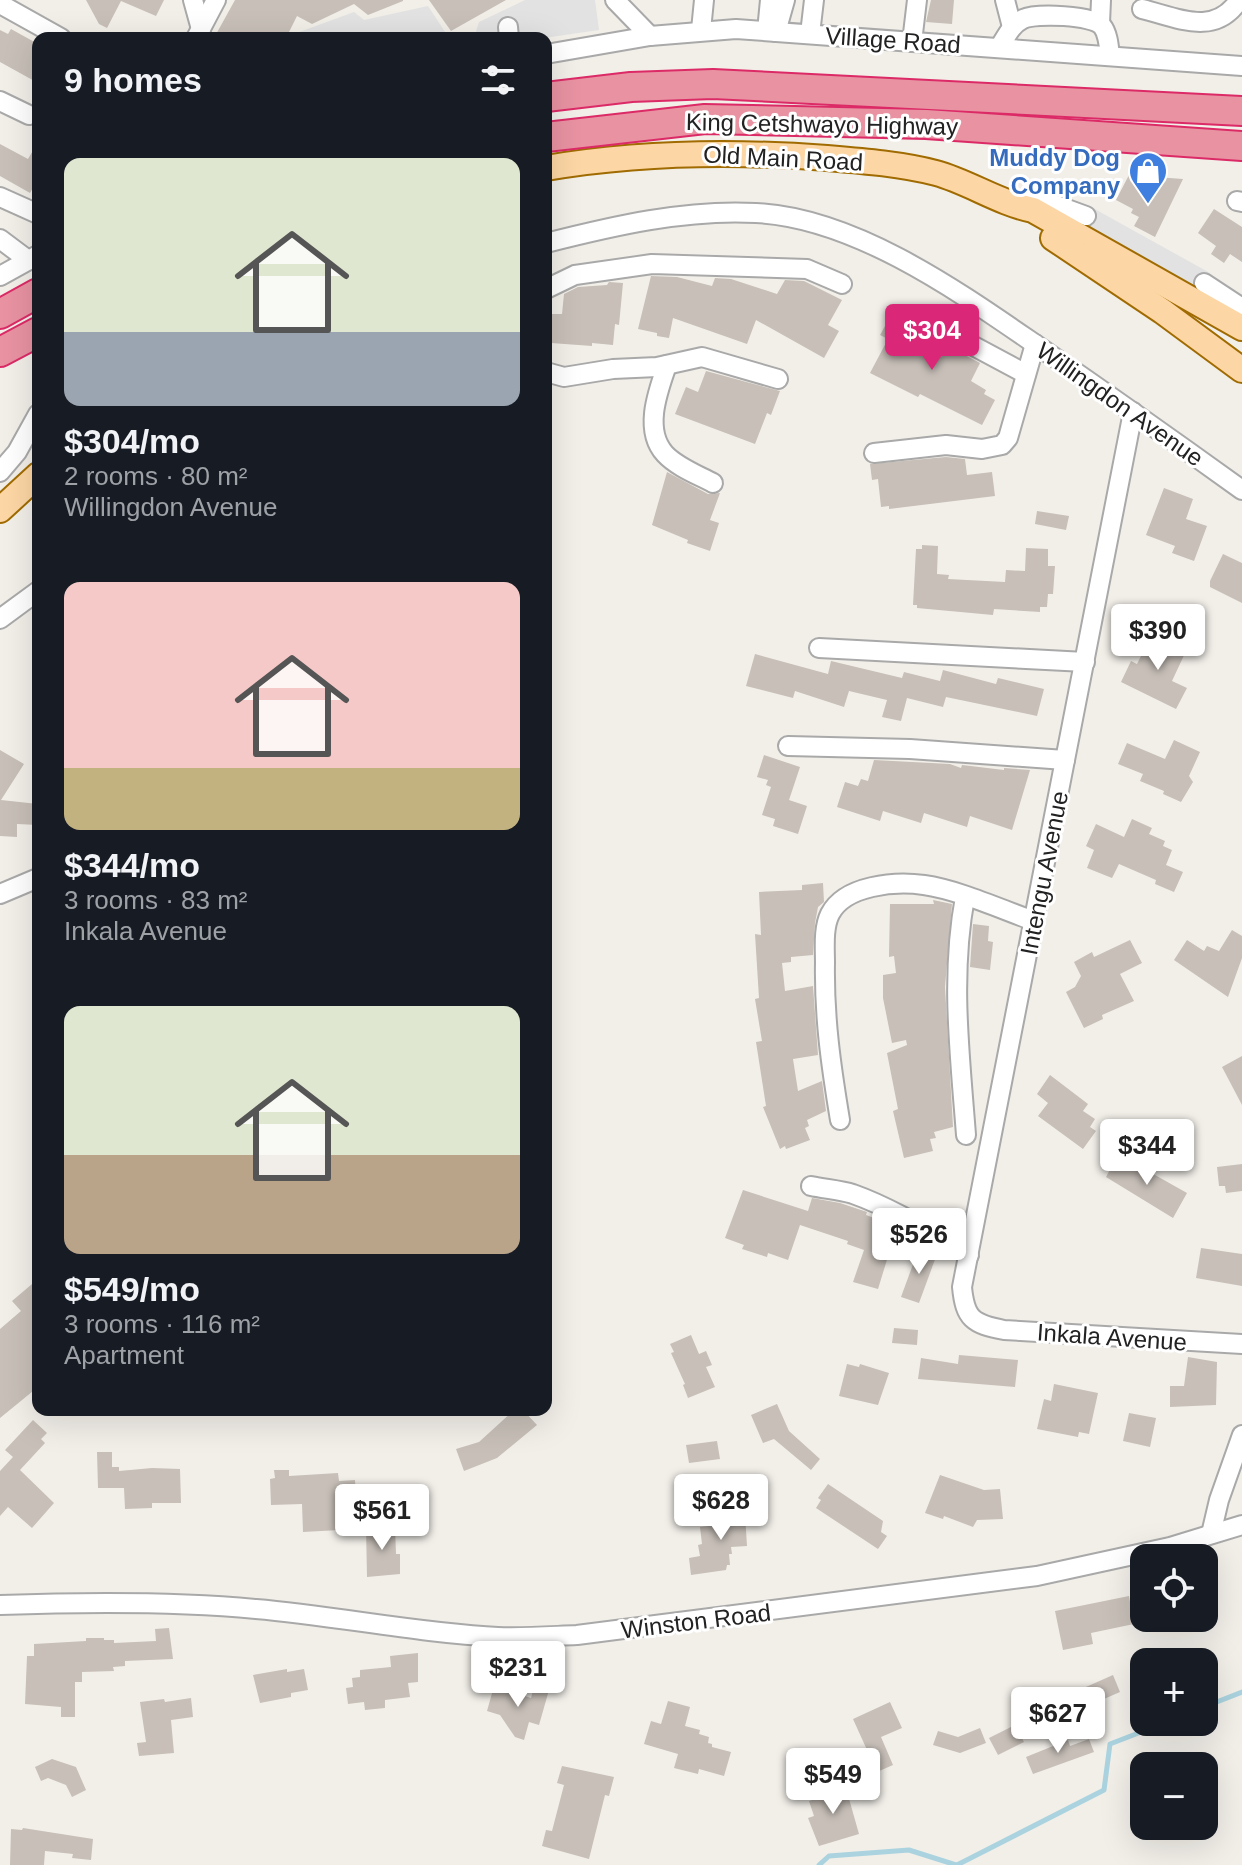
<!DOCTYPE html>
<meta charset="utf-8">
<style>
:root{--surface:#171b24;--page:#20242c;--text:#f1f3f6;--muted:#9ea1a6;--accent:#db2777}
body{margin:0;font-family:Helvetica,sans-serif;background:var(--page);color:var(--text);height:100vh;display:flex;flex-direction:column;font-size:30px;white-space:nowrap}
*{box-sizing:border-box;margin:0}
p{font-size:26px;color:var(--muted)}
.icon{flex:none;width:44px;height:44px;fill:none;stroke:currentColor;stroke-width:2;stroke-linecap:round;stroke-linejoin:round}
.map{position:relative;flex:1;overflow:hidden}
.details{position:absolute;left:32px;top:32px;width:520px;height:1384px;display:flex;flex-direction:column;background:var(--surface);border-radius:16px;box-shadow:0 8px 32px #0002}
.details>*{flex:none}
.fabs{position:absolute;left:1130px;top:1544px;display:grid;gap:16px}
.fabs a{display:grid;place-items:center;width:88px;height:88px;border-radius:16px;background:var(--surface);box-shadow:0 8px 32px #0002;font-size:40px}
.price{position:absolute;translate:-50% -68px;padding:0 18px;border-radius:8px;background:#fff;color:#222;font-size:26px;line-height:52px;filter:drop-shadow(0 2px 4px #0008)}
.price::after{content:'';position:absolute;left:50%;top:48px;width:24px;height:18px;margin-left:-12px;background:inherit;clip-path:polygon(0 0,100% 0,50% 100%)}
.price.active{background:var(--accent);color:#fff}
ul{padding:0;list-style:none}
li{display:grid;align-content:center;gap:16px;height:424px;padding:0 32px}
li span{display:grid;place-items:center;height:248px;border-radius:16px;color:#555}
li>.icon{margin-inline-start:auto}
span .icon{width:144px;height:144px;fill:#fffc;stroke-width:1}
li b{font-size:34px}
h2{display:flex;justify-content:space-between;align-items:center;height:96px;padding:0 32px;font-size:34px}
.map>svg:first-child{display:block}
.parking{fill:#e2e2e2}
.lines{fill:none;stroke-linecap:round;stroke-linejoin:round}
.stream{stroke:#aad3df;stroke-width:5}
.building{fill:#c7bfb8}
.minor-casing{stroke:#a9a9a9;stroke-width:22}
.major-casing{stroke:#a06b00;stroke-width:28}
.highway-casing{stroke:#dc2a67;stroke-width:32}
.minor{stroke:#fff;stroke-width:18}
.major{stroke:#fcd6a4;stroke-width:24}
.highway{stroke:#e892a2;stroke-width:28}
.labels{text-anchor:middle;dominant-baseline:central;stroke-width:6;stroke-linejoin:round;paint-order:stroke}
.street-label{font-size:24px;fill:#222;stroke:#fff}
.shop-label{font-size:24px;font-weight:bold;fill:#366cbe;stroke:#fff;text-anchor:end}
</style>
<div class="map">
<svg width="1242" height="1865" viewBox="0 0 1242 1865">
<rect width="100%" height="100%" fill="#f2efe9"/>
<g class="parking">
<path d="M525 0H595L599 30 544 38H474L479 22Z"/>
<path d="M428 6 449 38H283L354 12 364 20Z"/>
<path d="M1091 207 1210 273 1198 295 1079 229Z"/>
</g>
<g class="lines">
<g class="stream">
<path d="M1204 1707 1242 1692"/>
<path d="M819 1865 829 1856 909 1850 956 1865"/>
<path d="M957 1865 1104 1790 1110 1744 1167 1722"/>
</g>
</g>
<g class="building">
<path d="M86 0H164L156 16 121 1 107 28 99 24Z"/>
<path d="M235 0H403V1L368 15 354 4 312 24 297 16 289 32 273 38H214Z"/>
<path d="M429 0H506L451 31Z"/>
<path d="M931 0H954L952 24 926 22Z"/>
<path d="M11 29 38 44V83L0 62V30L8 34Z"/>
<path d="M38 142V179L30 193 0 176V144L28 159Z"/>
<path d="M1129 175 1183 179 1155 237 1134 226 1139 217 1131 213 1133 209 1116 200Z"/>
<path d="M1214 209 1242 227V262L1230 254 1224 263 1211 254 1216 246 1198 233Z"/>
<path d="M651 276 677 277 712 286 715 278 731 279 777 294 785 280 804 281 842 300 828 325 839 331 824 358 756 320 747 344 673 318 669 338 657 336V333L638 329Z"/>
<path d="M609 282 623 283 619 325 615 324 613 345 592 343V346L551 343 552 314H562L564 294 578 287 607 285Z"/>
<path d="M890 317 900 326 927 335 980 363 971 381 986 390 984 394 995 400 982 425 920 394 918 397 870 373 888 339 880 335Z"/>
<path d="M706 371 780 391 771 415 767 413 755 444 675 414 686 387 698 392Z"/>
<path d="M946 457 965 459 967 475 992 472 995 496 889 509V506L881 507 878 479 872 480 870 464Z"/>
<path d="M667 472 708 494 720 493 710 520 719 523 710 551 687 543 688 540 652 525Z"/>
<path d="M1164 488 1193 499 1186 519 1207 526 1194 561 1172 553 1175 546 1146 535Z"/>
<path d="M1037 511 1069 516 1066 530 1035 524Z"/>
<path d="M922 545 938 546 937 574 949 575 948 579 1005 582 1006 570 1025 571 1026 548 1048 549V566H1055L1053 594H1048L1047 607H1040V612L994 609 993 615 917 608V605H913L916 549H922Z"/>
<path d="M1223 554 1242 563V603L1210 587V581Z"/>
<path d="M1152 634 1186 651 1172 681 1187 688 1176 709 1121 682 1131 661 1137 664Z"/>
<path d="M755 654 828 674 831 661 902 678 904 672 940 681 943 670 996 684 998 678 1044 689 1037 716 946 697 943 707 907 698 901 721 882 717 887 700 849 691 844 707 795 691 793 698 746 686Z"/>
<path d="M1174 740 1200 752 1189 776 1193 782 1181 802 1163 794 1164 791 1140 781 1143 774 1118 764 1127 743 1165 759Z"/>
<path d="M0 750 24 764 1 800 38 804V825L17 824V837L0 836Z"/>
<path d="M764 755 800 767 789 800 807 806 798 834 773 826 775 819 762 815 771 787 766 785 768 780 757 777Z"/>
<path d="M874 760 950 764 961 768 962 765 1004 770V768L1030 770 1012 830 970 816 967 827 924 813 921 823 883 811 880 821 837 807 845 782 858 786 861 779 868 781Z"/>
<path d="M1132 819 1152 828 1149 834 1165 841 1163 846 1172 850 1166 865 1183 872 1174 892 1155 884 1156 880 1119 864 1112 878 1087 868 1094 850 1086 846 1096 824 1124 837Z"/>
<path d="M823 883 824 902 818 907 815 923 813 955 791 957V962L782 963 785 991 813 986 818 1055 793 1059 798 1091 822 1081 826 1111 807 1120 809 1126 805 1128 810 1140 786 1149 785 1146 780 1149 763 1107 766 1106 756 1042 762 1041 755 999 759 998 755 934 761 935 759 892 802 890V885Z"/>
<path d="M933 900 952 904 945 987 953 1127 934 1132 936 1138 930 1139 933 1151 904 1158 893 1111 898 1109 887 1053 907 1045 906 1040 892 1043 883 998V975L896 973 894 956 889 957 890 904H934Z"/>
<path d="M973 924 989 926 988 941 993 942 990 970 970 967Z"/>
<path d="M1232 930 1242 936V958L1228 997 1174 960 1187 940 1204 951 1207 946 1219 951Z"/>
<path d="M1130 940 1142 963 1120 974 1134 1001 1102 1015 1103 1019 1084 1028 1066 992 1075 987 1081 976 1074 962 1092 952 1094 957Z"/>
<path d="M1242 1056V1105L1222 1067Z"/>
<path d="M1050 1075 1088 1104 1083 1111 1095 1119 1090 1127 1096 1131 1083 1149 1038 1116 1048 1103 1037 1094Z"/>
<path d="M1162 1138 1187 1147 1182 1167 1156 1161Z"/>
<path d="M1123 1157 1187 1193 1173 1218 1106 1177 1113 1164 1118 1166Z"/>
<path d="M1242 1164V1191L1226 1193 1225 1186H1219L1217 1167Z"/>
<path d="M743 1190 808 1211 812 1198 840 1203 867 1212 866 1215 877 1219 873 1230 894 1237 878 1289 853 1282 864 1250 847 1244 848 1241 800 1225 788 1260 768 1253 767 1257 742 1249 744 1245 725 1238Z"/>
<path d="M919 1248 937 1254 919 1303 901 1297Z"/>
<path d="M1201 1248 1242 1254V1286L1196 1278Z"/>
<path d="M38 1279V1387L0 1418V1329L21 1311 12 1301Z"/>
<path d="M894 1328 918 1330 917 1345 892 1343Z"/>
<path d="M691 1335 699 1354 706 1351 712 1365 706 1367 715 1387 688 1398 683 1385 685 1384 671 1353 674 1352 670 1344Z"/>
<path d="M959 1355 1018 1360 1015 1387 918 1379 921 1358 958 1364Z"/>
<path d="M1188 1357 1217 1362 1216 1405 1170 1407V1386H1184Z"/>
<path d="M847 1364 859 1367 860 1364 889 1373 878 1405 839 1396Z"/>
<path d="M1054 1384 1098 1393 1089 1434 1079 1432 1078 1437 1037 1429 1044 1399 1051 1401Z"/>
<path d="M777 1404 789 1431 820 1459 811 1470 774 1439 763 1443 751 1415Z"/>
<path d="M514 1410H523L537 1425 497 1458 464 1471 456 1449 479 1442Z"/>
<path d="M1129 1413 1156 1418 1150 1447 1123 1441Z"/>
<path d="M33 1420 47 1433 41 1439 45 1443 20 1470 54 1503 32 1528 8 1507 0 1516V1471L13 1457 5 1450Z"/>
<path d="M717 1441 720 1459 689 1463 686 1445Z"/>
<path d="M97 1452H112V1467H119V1471L152 1468 180 1469 181 1503H152V1508L125 1509 124 1488H98Z"/>
<path d="M274 1470H289V1476L338 1473 339 1481 355 1480 358 1529 303 1532 302 1504 271 1505 270 1479 275 1478Z"/>
<path d="M940 1475 984 1490 1000 1489 1003 1519 977 1520 973 1527 944 1516 943 1519 925 1513Z"/>
<path d="M828 1484 883 1521 881 1532 887 1536 878 1549 816 1508 821 1500 818 1498Z"/>
<path d="M744 1497 747 1546 731 1547 732 1554H729L730 1565H727L726 1570 691 1575 689 1558 700 1556 698 1545 702 1544 700 1527 733 1523 730 1498Z"/>
<path d="M395 1526 396 1554H400V1574L367 1577 366 1527Z"/>
<path d="M1129 1596 1134 1624 1091 1633 1093 1644 1063 1650 1055 1611Z"/>
<path d="M169 1628 173 1659 125 1661V1666L113 1667 114 1671 82 1672V1682H75V1717H61V1707L25 1704 27 1656H34V1644L86 1641V1638H104V1640H114V1643L156 1641 155 1629Z"/>
<path d="M418 1653V1682L408 1683 410 1697 385 1700V1708L365 1710 364 1702 348 1704 346 1688 353 1687 352 1678 360 1677V1670L391 1667 390 1656Z"/>
<path d="M287 1669V1672L304 1669 308 1690 291 1693V1697L260 1703 253 1675Z"/>
<path d="M1113 1675 1120 1692 1088 1706 1075 1702 1065 1710 1056 1707 1055 1702 1059 1694H1070Z"/>
<path d="M494 1686 531 1698 534 1686 549 1690 539 1725 529 1722 524 1740 515 1737 500 1715 487 1711Z"/>
<path d="M191 1698 193 1717 171 1720 174 1753 139 1756 137 1743 146 1742 140 1702 164 1699 165 1702Z"/>
<path d="M668 1701 690 1707 685 1726 700 1730 699 1734 709 1737 708 1743 712 1744V1747L731 1752 724 1776 699 1769 698 1774 674 1768 678 1754 644 1744 651 1721 661 1724Z"/>
<path d="M890 1702 902 1728 881 1737 893 1765 877 1772 853 1719Z"/>
<path d="M1015 1725 1024 1742 998 1755 989 1738Z"/>
<path d="M980 1728 986 1743 960 1753 933 1745 938 1731 958 1737Z"/>
<path d="M1089 1739 1094 1752 1033 1774 1026 1757 1068 1740 1070 1746Z"/>
<path d="M52 1759 76 1767 86 1790 72 1797 66 1785 48 1778 41 1781 35 1767Z"/>
<path d="M562 1766 614 1777 609 1796 605 1795 589 1859 542 1846 546 1830 552 1831 564 1785 557 1783Z"/>
<path d="M844 1781 859 1834 819 1846 808 1818 814 1816 809 1801 832 1794 830 1785Z"/>
<path d="M23 1828 93 1839 91 1860 72 1858 73 1854 45 1851 44 1865H10L11 1829 22 1830Z"/>
</g>
<g class="lines">
<g class="minor-casing">
<g id="minor">
<path d="M193 0 201 29"/>
<path d="M615 0 650 36"/>
<path d="M1005 0 1012 27"/>
<path d="M0 4 61 38"/>
<path d="M1142 9C1178 18 1215 37 1239 0"/>
<path d="M1100 23 1101 0"/>
<path d="M508 27 509 38"/>
<path d="M701 30 704 0"/>
<path d="M767 31 770 0"/>
<path d="M776 32 785 0"/>
<path d="M810 34 814 0"/>
<path d="M196 38 216 0"/>
<path d="M912 42 917 0"/>
<path d="M999 48C1006 37 1011 25 1023 19 1036 13 1093 15 1102 26 1108 33 1109 47 1110 56"/>
<path d="M546 54 650 36 736 29 1242 66"/>
<path d="M0 101 29 115"/>
<path d="M0 197 38 214"/>
<path d="M1022 199 1056 205 1086 216"/>
<path d="M1237 201 1242 202"/>
<path d="M0 239 28 260"/>
<path d="M546 243C613 226 686 209 756 213 859 218 966 297 1048 353 1113 398 1178 444 1242 490"/>
<path d="M0 276 38 255"/>
<path d="M1204 283 1242 308"/>
<path d="M546 289 575 275 652 264 807 269 842 284"/>
<path d="M904 315 925 320 1026 374"/>
<path d="M667 365C658 391 643 430 665 454 677 467 698 475 713 483"/>
<path d="M546 372 564 377 613 369 657 367 702 357 778 379"/>
<path d="M1133 412 962 1287C965 1319 973 1324 1004 1330L1242 1344"/>
<path d="M874 453 946 445 982 449 1002 445 1008 438 1035 344"/>
<path d="M0 472 17 452 38 414"/>
<path d="M0 619 38 591"/>
<path d="M819 648 1085 662"/>
<path d="M788 746 910 749 1065 760"/>
<path d="M0 894 38 878"/>
<path d="M965 897C950 977 960 1055 966 1135"/>
<path d="M840 1120C831 1066 824 1017 825 963 825 948 823 928 830 914 845 885 895 881 924 885 959 890 1000 909 1034 921"/>
<path d="M811 1186C825 1189 840 1190 853 1194 895 1209 931 1233 969 1255"/>
<path d="M1211 1534 1219 1500 1242 1435"/>
<path d="M0 1605C85 1602 171 1601 256 1609 337 1616 417 1633 498 1637 525 1638 551 1636 577 1635L1037 1576 1170 1547 1242 1525"/>
</g>
</g>
<g class="major-casing">
<g id="major">
<path d="M546 168C640 152 732 151 827 158 863 161 901 164 936 173 969 182 999 203 1033 210L1242 328"/>
<path d="M1053 238 1162 311 1242 370"/>
<path d="M0 510 38 475"/>
</g>
</g>
<g class="highway-casing">
<g id="highway">
<path d="M546 97 631 87 713 84 1242 111"/>
<path d="M546 137 705 119 926 124 1242 146"/>
<path d="M0 314 38 293"/>
<path d="M0 352 38 332"/>
</g>
</g>
<use href="#minor" class="minor"/>
<use href="#major" class="major"/>
<use href="#highway" class="highway"/>
</g>
<defs>
<g id="shop-pin" transform="scale(2)"><path d="M0 17L-7.5 6A9.5 9.5 0 1 1 7.5 6Z" fill="#3f7fe0" stroke="#fff"/><path d="M-5-2.5h2.3a2.7 3.5 0 0 1 5.4 0H5L5.5 6h-11ZM-1.5-2.5h3a1.5 2.3 0 0 0-3 0Z" fill="#fff"/></g>
</defs>
<g fill-rule="evenodd">
<use href="#shop-pin" x="1148" y="171"/>
</g>
<g class="labels">
<g class="street-label">
<text transform="translate(893 40) rotate(4)">Village Road</text>
<text transform="translate(822 124) rotate(1)">King Cetshwayo Highway</text>
<text transform="translate(783 158) rotate(3)">Old Main Road</text>
<text transform="translate(1120 404) rotate(35)">Willingdon Avenue</text>
<text transform="translate(1044 873) rotate(-79)">Intengu Avenue</text>
<text transform="translate(1112 1337) rotate(4)">Inkala Avenue</text>
<text transform="translate(696 1621) rotate(-7)">Winston Road</text>
</g>
<g class="shop-label">
<text x="1120" y="157">Muddy Dog<tspan x="1120" dy="28">Company</tspan></text>
</g>
</g>
</svg>
<div class="fabs">
<a><svg class="icon" aria-label="locate" viewBox="0 0 24 24"><circle cx="12" cy="12" r="6"/><path d="M12 2v4M12 18v4M2 12h4M18 12h4"/></svg></a>
<a>+</a>
<a>−</a>
</div>
<b class="price active" style="left:932px;top:372px">$304</b>
<b class="price" style="left:1158px;top:672px">$390</b>
<b class="price" style="left:1147px;top:1187px">$344</b>
<b class="price" style="left:919px;top:1276px">$526</b>
<b class="price" style="left:721px;top:1542px">$628</b>
<b class="price" style="left:382px;top:1552px">$561</b>
<b class="price" style="left:518px;top:1709px">$231</b>
<b class="price" style="left:1058px;top:1755px">$627</b>
<b class="price" style="left:833px;top:1816px">$549</b>
<section class="details">
<h2>9 homes<svg class="icon" aria-label="filters" viewBox="0 0 24 24"><path d="M4 7h16M4 17h16"/><circle cx="9" cy="7" r="2"/><circle cx="15" cy="17" r="2"/></svg></h2>
<ul>
<li><span style="background:linear-gradient(#dfe7d0 70%,#9aa5b1 0)"><svg class="icon" aria-label="home" viewBox="0 0 24 24"><path d="M3 11l9-7 9 7M6 9v11h12V9"/></svg></span><div><b>$304/mo</b><p>2 rooms · 80 m²</p><p>Willingdon Avenue</p></div></li>
<li><span style="background:linear-gradient(#f6c9c9 75%,#c2b280 0)"><svg class="icon" aria-label="home" viewBox="0 0 24 24"><path d="M3 11l9-7 9 7M6 9v11h12V9"/></svg></span><div><b>$344/mo</b><p>3 rooms · 83 m²</p><p>Inkala Avenue</p></div></li>
<li><span style="background:linear-gradient(#dfe7d0 60%,#b9a48a 0)"><svg class="icon" aria-label="home" viewBox="0 0 24 24"><path d="M3 11l9-7 9 7M6 9v11h12V9"/></svg></span><div><b>$549/mo</b><p>3 rooms · 116 m²</p><p>Apartment</p></div></li>
</ul>
</section>
</div>
